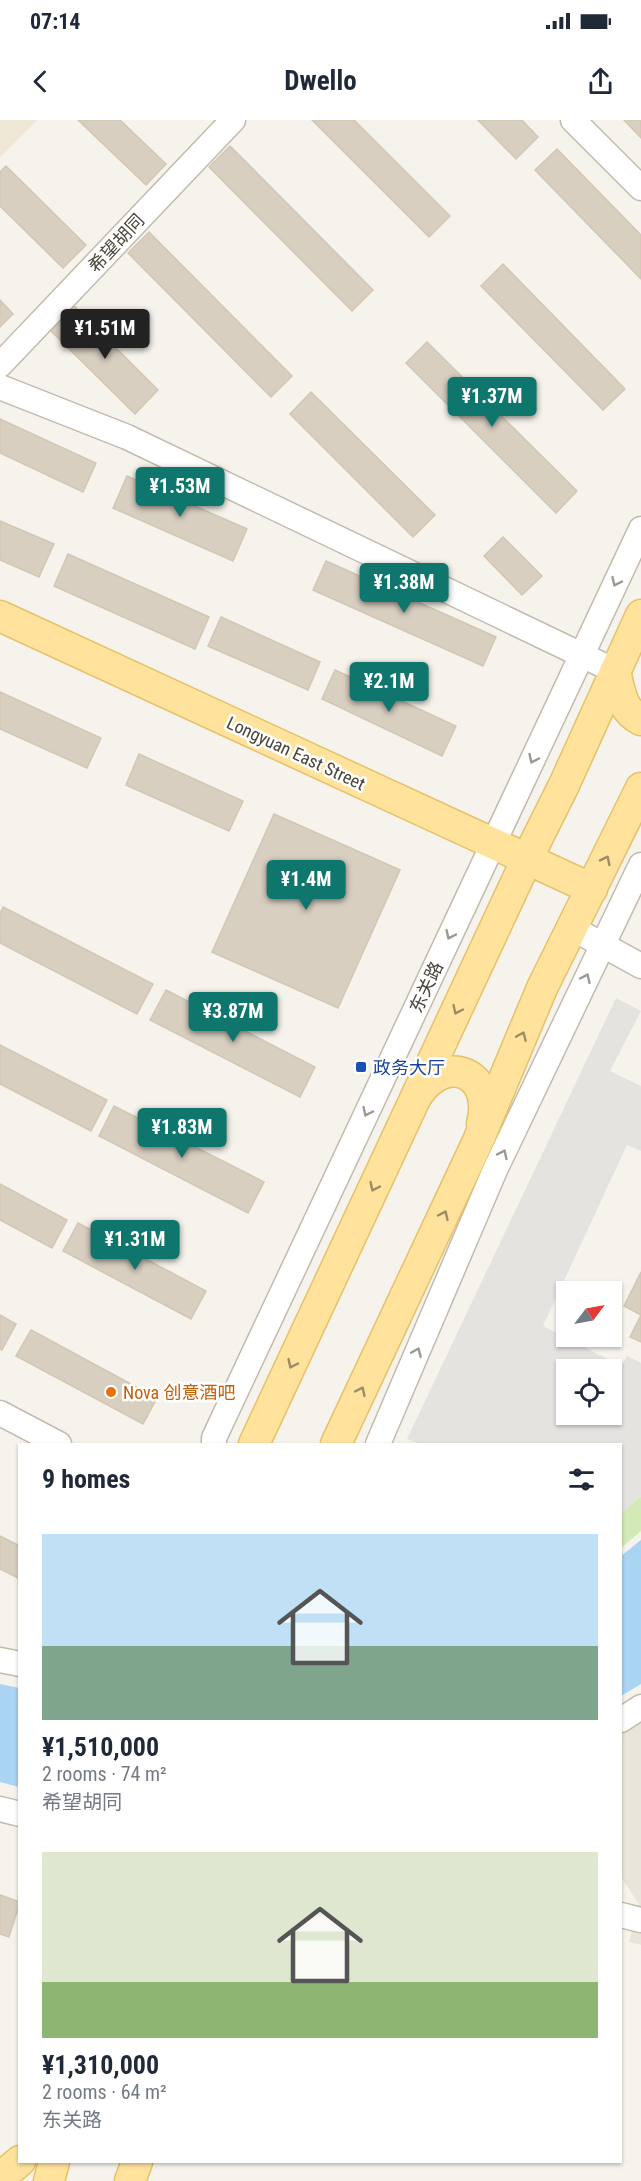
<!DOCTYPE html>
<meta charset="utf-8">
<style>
:root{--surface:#fff;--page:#f6f6f7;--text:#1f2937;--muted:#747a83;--accent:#0f766e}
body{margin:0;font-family:"Roboto Condensed","Noto Sans SC",sans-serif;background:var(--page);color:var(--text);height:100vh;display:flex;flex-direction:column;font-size:22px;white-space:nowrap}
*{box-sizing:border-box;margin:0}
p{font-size:20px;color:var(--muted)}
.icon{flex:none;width:33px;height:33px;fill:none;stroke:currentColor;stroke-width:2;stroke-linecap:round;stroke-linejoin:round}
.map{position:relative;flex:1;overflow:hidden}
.drawer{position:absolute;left:18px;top:1323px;width:604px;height:720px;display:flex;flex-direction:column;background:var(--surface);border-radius:0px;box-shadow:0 2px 4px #0004}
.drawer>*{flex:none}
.needle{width:39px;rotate:58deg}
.buttons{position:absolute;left:556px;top:1161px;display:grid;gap:12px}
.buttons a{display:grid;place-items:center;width:66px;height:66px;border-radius:0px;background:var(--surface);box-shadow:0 2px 4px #0004;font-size:30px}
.price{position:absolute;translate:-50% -51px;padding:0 14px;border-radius:6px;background:var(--accent);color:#fff;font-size:20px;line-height:39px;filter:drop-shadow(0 2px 3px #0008)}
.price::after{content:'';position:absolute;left:50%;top:36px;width:18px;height:14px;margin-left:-9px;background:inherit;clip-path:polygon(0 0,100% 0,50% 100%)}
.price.selected{background:#222;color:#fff}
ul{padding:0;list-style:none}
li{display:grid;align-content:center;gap:12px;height:318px;padding:0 24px}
li span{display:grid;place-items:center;height:186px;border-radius:0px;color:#555}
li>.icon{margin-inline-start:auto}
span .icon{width:108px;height:108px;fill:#fffc;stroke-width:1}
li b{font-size:26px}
h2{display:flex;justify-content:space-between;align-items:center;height:72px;padding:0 24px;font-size:26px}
.status{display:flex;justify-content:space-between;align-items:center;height:42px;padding:0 30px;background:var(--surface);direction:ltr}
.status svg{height:16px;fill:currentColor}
header{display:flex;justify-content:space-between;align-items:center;height:78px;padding:0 24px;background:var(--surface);font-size:27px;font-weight:700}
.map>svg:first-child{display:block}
.residential{fill:#eae5da}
.education{fill:#efe8d6}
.green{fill:#d2eab5}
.parking{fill:#e5e3e0;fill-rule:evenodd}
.water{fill:#a9d4f2}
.building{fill:#d8cfc1;stroke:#d3c7b4;stroke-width:1.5}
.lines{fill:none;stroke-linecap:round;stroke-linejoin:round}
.minor-casing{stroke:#c2bbae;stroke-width:27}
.major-casing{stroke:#e6c16a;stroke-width:33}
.minor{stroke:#fff;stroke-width:24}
.major{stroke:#ffe39c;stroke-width:30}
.oneway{stroke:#9c9892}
.oneway2{stroke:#9c8c66}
.transit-dot{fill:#1a4fb4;stroke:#fff;stroke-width:2}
.food-dot{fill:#e8710a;stroke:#fff;stroke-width:2}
.labels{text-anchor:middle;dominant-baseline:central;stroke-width:5;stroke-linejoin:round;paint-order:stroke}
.street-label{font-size:18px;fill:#4b4439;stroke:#fff}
.transit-label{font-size:18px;fill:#164399;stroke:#fff;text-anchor:start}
.food-label{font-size:18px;fill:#c56008;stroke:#fff;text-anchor:start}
</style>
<div class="status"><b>07:14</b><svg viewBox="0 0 49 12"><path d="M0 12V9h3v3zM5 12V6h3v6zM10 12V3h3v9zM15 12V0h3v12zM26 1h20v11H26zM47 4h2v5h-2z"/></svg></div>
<header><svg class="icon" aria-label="back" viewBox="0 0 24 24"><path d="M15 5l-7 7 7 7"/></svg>Dwello<svg class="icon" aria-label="share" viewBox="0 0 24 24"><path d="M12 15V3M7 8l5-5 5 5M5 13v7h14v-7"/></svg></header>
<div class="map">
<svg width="641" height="2061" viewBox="0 0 641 2061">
<rect width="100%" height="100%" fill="#f6f3ec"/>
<path class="residential" d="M641 1580V1825L629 1822 639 1784 621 1757V1593Z"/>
<path class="education" d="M0 0H37L0 37Z"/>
<path class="green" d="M641 1376V1411L621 1428V1394Z"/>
<path class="parking" d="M616 878 641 891 610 951 641 966V1031L627 1025 543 1206 621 1246 627 1236 641 1243V1376L621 1394V1324H420L407 1319ZM567 1250H612V1294H567Z"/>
<g class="water">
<path d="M641 1420V1564L621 1576V1436Z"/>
<path d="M0 1564 19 1568V1667L0 1662Z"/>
</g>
<g class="building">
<path d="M78 0H120L166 44 146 65Z"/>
<path d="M312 0H354L450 96 429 117Z"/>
<path d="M478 0H522L538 17 516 39Z"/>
<path d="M624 0H641V18Z"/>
<path d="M230 26 373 170 352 191 209 47Z"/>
<path d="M557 29 641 115V159L535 50Z"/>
<path d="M6 46 86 125 63 148 0 86V52Z"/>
<path d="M149 112 292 256 271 277 128 133Z"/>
<path d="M503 144 625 269 603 290 481 166Z"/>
<path d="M0 180 13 194 0 207Z"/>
<path d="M75 187 158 270 135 294 51 211Z"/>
<path d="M427 222 577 371 556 393 406 243Z"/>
<path d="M311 272 435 395 413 417 290 294Z"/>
<path d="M0 299 96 343 83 372 0 333Z"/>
<path d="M127 356 247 409 233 441 113 388Z"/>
<path d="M0 401 54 424 39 457 0 440Z"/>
<path d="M503 417 542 456 522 475 484 436Z"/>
<path d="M68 434 209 497 195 529 54 466Z"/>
<path d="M326 441 496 517 483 546 313 470Z"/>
<path d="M221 497 320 542 308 570 208 526Z"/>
<path d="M335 550 456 606 442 636 322 579Z"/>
<path d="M0 572 101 618 87 648 0 609Z"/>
<path d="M139 634 243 681 229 711 126 665Z"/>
<path d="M274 694 400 750 338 888 212 832Z"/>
<path d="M3 787 153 864 137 894 0 823V794Z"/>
<path d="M166 870 315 947 300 977 150 900Z"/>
<path d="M0 925 107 980 91 1011 0 964Z"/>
<path d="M114 986 264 1062 248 1093 99 1016Z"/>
<path d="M0 1064 67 1100 52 1128 0 1100Z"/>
<path d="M78 1103 206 1171 191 1199 63 1131Z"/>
<path d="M641 1152V1222L630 1217 641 1195 624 1186Z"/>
<path d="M0 1195 16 1204 2 1230 0 1229Z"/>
<path d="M31 1210 157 1278 143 1304 16 1236Z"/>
<path d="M0 1416 20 1426V1459L0 1449Z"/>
<path d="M0 1775 20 1782 9 1817 0 1814Z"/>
</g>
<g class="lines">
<g class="minor-casing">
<g id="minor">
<path d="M573 0 641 68"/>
<path d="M0 245 233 0"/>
<path d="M0 267 127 317 615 551"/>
<path d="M572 808 641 846"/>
<path d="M0 1293 59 1324"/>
<path d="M214 1324V1318L641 409"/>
<path d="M378 1324 495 1050 641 745"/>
<path d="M0 1540 20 1544"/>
<path d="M621 1600 641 1587"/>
<path d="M0 1689 20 1694"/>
<path d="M621 1795 641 1800"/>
</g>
</g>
<g class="major-casing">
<g id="major">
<path d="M0 496 592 769"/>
<path d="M615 551C620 571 621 590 641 600"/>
<path d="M418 974C447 932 495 953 482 1004"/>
<path d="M254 1324 527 739 564 665 641 495"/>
<path d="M336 1324 478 1021 542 868 641 668"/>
<path d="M0 2058 20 2041"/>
<path d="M49 2061 54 2042"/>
<path d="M130 2061 137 2042"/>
</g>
</g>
<use href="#minor" class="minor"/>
<use href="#major" class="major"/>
</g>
<defs><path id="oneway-chevron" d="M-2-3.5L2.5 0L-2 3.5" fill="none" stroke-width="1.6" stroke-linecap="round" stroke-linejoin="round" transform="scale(1.5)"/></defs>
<g class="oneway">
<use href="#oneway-chevron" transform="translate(616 462) rotate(115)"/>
<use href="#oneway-chevron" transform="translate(533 639) rotate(115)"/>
<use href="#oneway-chevron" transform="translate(450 815) rotate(115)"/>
<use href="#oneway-chevron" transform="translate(586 858) rotate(-65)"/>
<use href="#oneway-chevron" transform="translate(367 992) rotate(115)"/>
<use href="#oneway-chevron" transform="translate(503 1034) rotate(-65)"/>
<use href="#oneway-chevron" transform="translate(417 1232) rotate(-67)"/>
</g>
<g class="oneway2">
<use href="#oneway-chevron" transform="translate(606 740) rotate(-64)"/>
<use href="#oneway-chevron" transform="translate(457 890) rotate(115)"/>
<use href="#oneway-chevron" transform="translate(522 916) rotate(-67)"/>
<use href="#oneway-chevron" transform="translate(374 1067) rotate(115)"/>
<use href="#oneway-chevron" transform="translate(444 1095) rotate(-65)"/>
<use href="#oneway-chevron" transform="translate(292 1244) rotate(115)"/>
<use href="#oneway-chevron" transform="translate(361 1271) rotate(-65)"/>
</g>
<rect class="transit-dot" x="355" y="941" width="12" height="12" rx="3"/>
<circle class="food-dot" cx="111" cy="1272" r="6"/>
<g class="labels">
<g class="street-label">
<text transform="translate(116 123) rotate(-47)">希望胡同</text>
<text transform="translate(296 633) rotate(25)">Longyuan East Street</text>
<text transform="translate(426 867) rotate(-65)">东关路</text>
</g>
<g class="transit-label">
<text x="373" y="947">政务大厅</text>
</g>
<g class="food-label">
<text x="123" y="1272">Nova 创意酒吧</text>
</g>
</g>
</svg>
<div class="buttons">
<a><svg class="needle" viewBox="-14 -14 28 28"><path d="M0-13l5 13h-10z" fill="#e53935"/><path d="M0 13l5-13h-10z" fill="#747a83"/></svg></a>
<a><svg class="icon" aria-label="locate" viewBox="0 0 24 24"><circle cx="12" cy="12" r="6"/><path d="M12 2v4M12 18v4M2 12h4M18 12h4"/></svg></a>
</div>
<b class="price selected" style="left:105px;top:240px">¥1.51M</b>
<b class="price" style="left:492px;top:308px">¥1.37M</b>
<b class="price" style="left:180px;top:398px">¥1.53M</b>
<b class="price" style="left:404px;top:494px">¥1.38M</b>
<b class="price" style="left:389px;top:593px">¥2.1M</b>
<b class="price" style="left:306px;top:791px">¥1.4M</b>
<b class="price" style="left:233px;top:923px">¥3.87M</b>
<b class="price" style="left:182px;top:1039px">¥1.83M</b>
<b class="price" style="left:135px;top:1151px">¥1.31M</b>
<section class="drawer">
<h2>9 homes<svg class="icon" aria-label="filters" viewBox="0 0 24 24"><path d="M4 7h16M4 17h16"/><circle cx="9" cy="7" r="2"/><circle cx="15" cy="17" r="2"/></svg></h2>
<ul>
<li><span style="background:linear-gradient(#bfe0f5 60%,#7fa58c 0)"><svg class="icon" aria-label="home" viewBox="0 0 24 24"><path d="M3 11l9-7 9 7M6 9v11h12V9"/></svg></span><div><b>¥1,510,000</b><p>2 rooms · 74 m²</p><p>希望胡同</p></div></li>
<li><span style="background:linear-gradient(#dfe7d0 70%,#8fb573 0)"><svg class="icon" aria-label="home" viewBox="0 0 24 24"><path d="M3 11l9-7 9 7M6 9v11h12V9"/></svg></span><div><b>¥1,310,000</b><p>2 rooms · 64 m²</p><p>东关路</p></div></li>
</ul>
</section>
</div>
